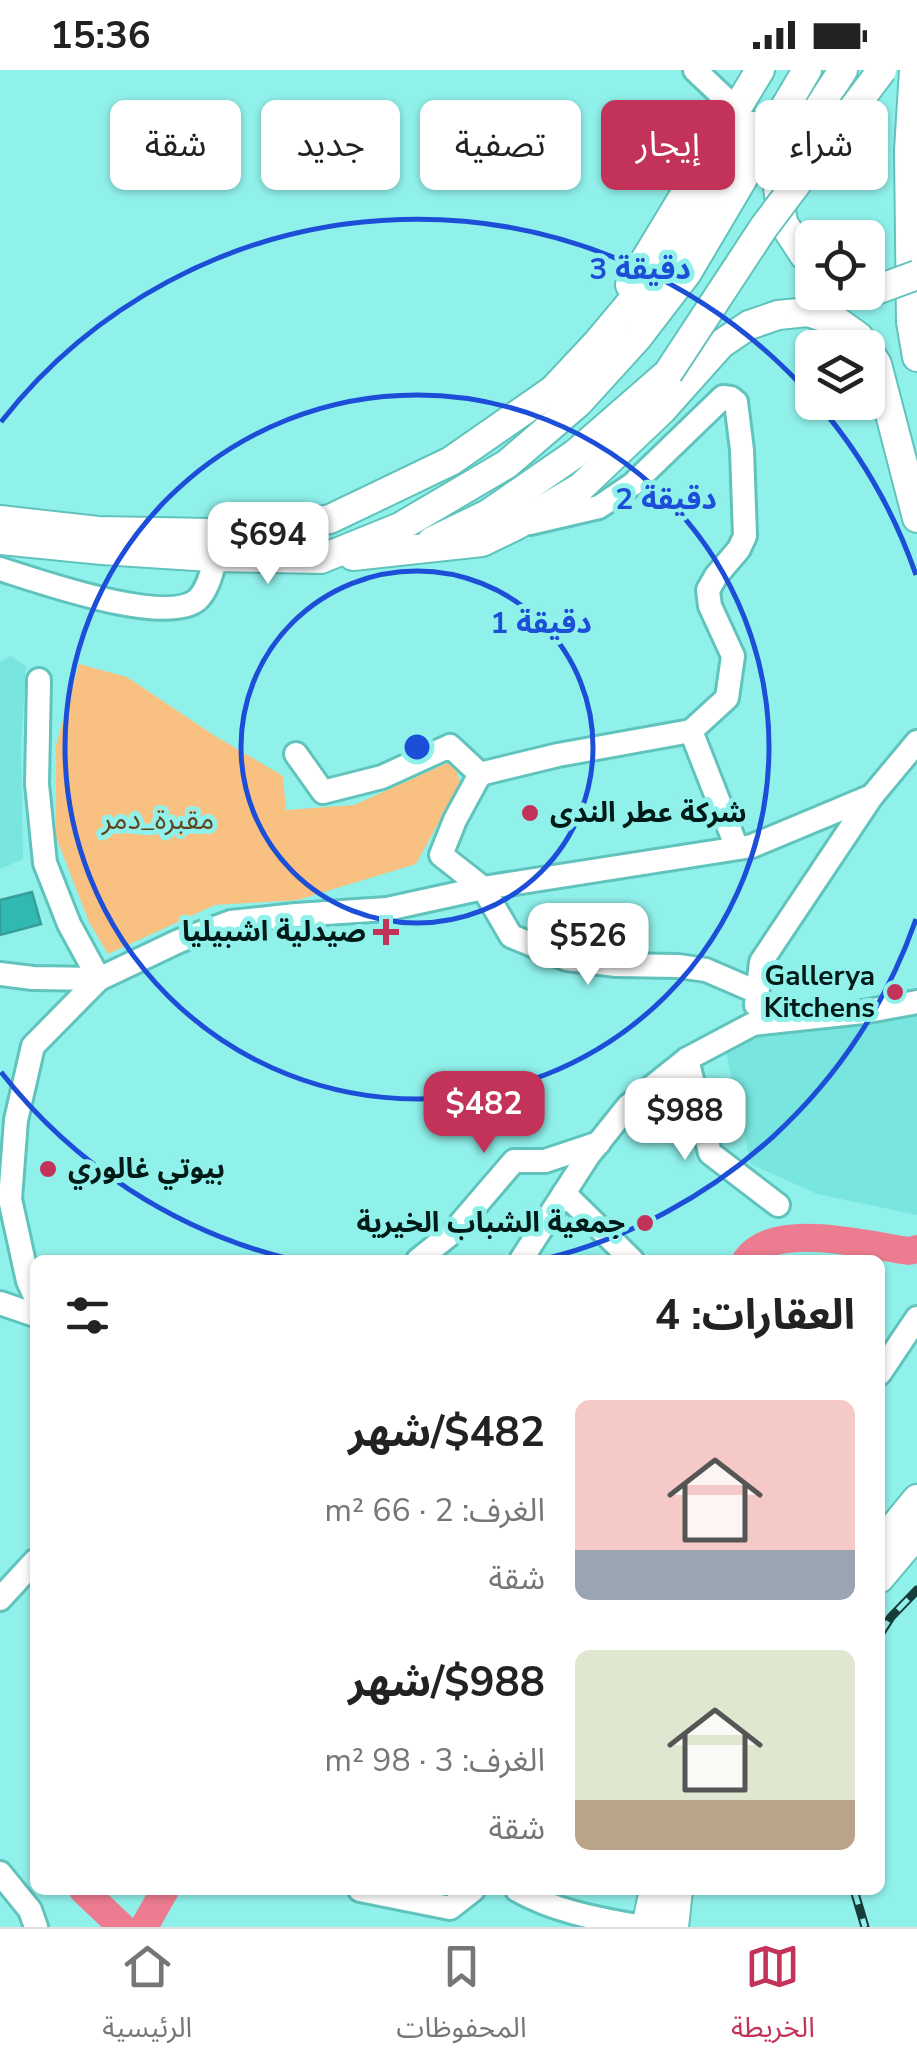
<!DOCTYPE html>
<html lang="ar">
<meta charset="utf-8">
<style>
:root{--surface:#fff;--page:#f2f2f2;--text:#222;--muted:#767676;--line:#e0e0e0;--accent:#c33359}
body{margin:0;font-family:"Nunito Sans","Noto Sans Arabic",sans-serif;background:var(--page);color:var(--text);direction:rtl;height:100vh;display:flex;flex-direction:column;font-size:38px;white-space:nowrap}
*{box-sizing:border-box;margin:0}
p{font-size:32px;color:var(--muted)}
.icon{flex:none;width:55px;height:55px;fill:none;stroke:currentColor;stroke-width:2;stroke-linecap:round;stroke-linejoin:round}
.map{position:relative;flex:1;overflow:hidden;direction:ltr}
.drawer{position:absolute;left:30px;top:1185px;width:855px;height:640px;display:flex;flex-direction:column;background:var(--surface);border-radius:15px;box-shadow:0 2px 8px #0004;direction:rtl}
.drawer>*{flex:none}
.top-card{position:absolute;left:30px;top:30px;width:858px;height:90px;direction:rtl;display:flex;gap:20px}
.tools{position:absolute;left:795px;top:150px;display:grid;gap:20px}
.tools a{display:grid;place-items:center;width:90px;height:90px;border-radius:15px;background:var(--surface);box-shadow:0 2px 8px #0004;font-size:50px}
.price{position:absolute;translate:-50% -85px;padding:0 22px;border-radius:20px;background:#fff;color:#222;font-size:32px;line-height:65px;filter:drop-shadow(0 2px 5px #0008)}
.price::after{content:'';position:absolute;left:50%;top:60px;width:30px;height:22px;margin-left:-15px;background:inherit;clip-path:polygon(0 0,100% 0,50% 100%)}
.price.on{background:var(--accent);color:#fff}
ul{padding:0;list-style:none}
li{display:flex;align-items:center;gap:30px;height:250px;padding:0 30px}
li span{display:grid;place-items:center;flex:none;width:280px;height:200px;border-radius:15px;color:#555}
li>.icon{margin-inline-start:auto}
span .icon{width:120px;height:120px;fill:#fffc;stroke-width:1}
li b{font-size:42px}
h2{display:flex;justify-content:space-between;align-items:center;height:120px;padding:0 30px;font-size:42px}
.tag{padding:0 35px;border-radius:15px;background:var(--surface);box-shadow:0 2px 8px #0004;font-size:35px;line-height:90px}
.tag.on{background:var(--accent);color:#fff}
.status{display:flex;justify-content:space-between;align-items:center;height:70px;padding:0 50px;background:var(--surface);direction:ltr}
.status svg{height:28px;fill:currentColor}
.tabs{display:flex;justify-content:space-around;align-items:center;height:140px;border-top:2px solid var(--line);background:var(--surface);font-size:28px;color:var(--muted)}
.tabs a{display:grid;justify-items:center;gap:5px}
.tabs .on{color:var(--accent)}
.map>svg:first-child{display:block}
.built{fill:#78e5de}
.green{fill:#f8c181}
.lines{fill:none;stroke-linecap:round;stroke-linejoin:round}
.river{stroke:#ed7c90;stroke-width:28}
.building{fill:#32b8b2;stroke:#369d97;stroke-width:2.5}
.minor-casing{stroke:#60c3bc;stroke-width:28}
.major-casing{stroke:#60c3bc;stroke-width:32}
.minor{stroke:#fff;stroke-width:22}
.major{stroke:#fff;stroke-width:28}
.rail-casing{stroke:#173c39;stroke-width:9}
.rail{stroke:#90f1eb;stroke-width:5;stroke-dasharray:15;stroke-linecap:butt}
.major-bridge-casing{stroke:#60c3bc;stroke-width:32;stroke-linecap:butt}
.major-bridge{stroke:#fff;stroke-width:28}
.ring{fill:none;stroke:#1d4ed8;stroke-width:5}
.poi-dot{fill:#c33359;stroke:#90f1eb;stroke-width:4}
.labels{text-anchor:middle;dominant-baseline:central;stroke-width:10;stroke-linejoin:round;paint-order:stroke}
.poi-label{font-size:28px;font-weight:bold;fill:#001a18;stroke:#90f1eb;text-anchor:end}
.park-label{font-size:28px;fill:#62431d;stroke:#90f1eb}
.centre{fill:#1d4ed8;stroke:#90f1eb;stroke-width:5}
.ring-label{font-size:30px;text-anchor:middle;font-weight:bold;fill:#1d4ed8;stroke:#90f1eb;stroke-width:10;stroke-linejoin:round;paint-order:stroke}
</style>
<div class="status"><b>15:36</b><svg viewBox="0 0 49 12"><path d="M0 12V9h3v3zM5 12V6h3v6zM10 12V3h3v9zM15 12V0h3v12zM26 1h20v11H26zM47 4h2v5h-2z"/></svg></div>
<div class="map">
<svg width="917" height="1857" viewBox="0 0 917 1857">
<rect width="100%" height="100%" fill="#90f1eb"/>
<g class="built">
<path d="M10 586 26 596 21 675 23 789 0 799V592Z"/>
<path d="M917 942V1145L817 1124 751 1094 722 965Z"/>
</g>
<path class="green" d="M79 594 127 607 215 666 283 706 286 740 354 735 454 690 460 713 416 794 298 830 215 835 108 884 89 852 56 767V675Z"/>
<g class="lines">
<g class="river">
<path d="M746 1190C773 1150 867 1175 909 1181L917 1179"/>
<path d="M83 1820 122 1857"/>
<path d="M144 1857 165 1820"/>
</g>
</g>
<path class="building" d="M32 822 41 854 0 865V830Z"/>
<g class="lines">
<g class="minor-casing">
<g id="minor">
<path d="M695 0 735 38"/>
<path d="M530 453 599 437 633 414 723 327 731 328 736 332 742 380 745 466 739 479 716 506 708 520 710 536 733 586 727 628 691 661 737 778"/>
<path d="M0 499C38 511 165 556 197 530 208 520 212 501 216 487"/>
<path d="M296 684 323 722 382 707 450 676 480 704 455 750 441 785 483 818 511 866 567 889 616 895 678 896 706 900 757 922"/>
<path d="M480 704 558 685 691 661"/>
<path d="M0 904 33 908 99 909 179 871 231 852 296 845 387 839 483 818 752 776 872 726"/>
<path d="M756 935 761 892 872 726 917 672"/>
<path d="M687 989 710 1083 778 1135"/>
<path d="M564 1123 632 1190"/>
<path d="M418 1190 453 1162 514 1091H545L599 1073"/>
<path d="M521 1190 588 1086 628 1036 687 989 753 954 863 942 917 932"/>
<path d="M35 1226 28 1211 10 1129 16 1050 33 976 99 909 69 854 45 793 37 714 39 610"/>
<path d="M0 1233 35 1245"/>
<path d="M880 1303 917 1248"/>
<path d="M0 1529 35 1491"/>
<path d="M0 1803 30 1840 36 1857"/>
<path d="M360 1820 450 1838 473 1820"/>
<path d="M517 1820C556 1842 599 1849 642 1857"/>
</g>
</g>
<g class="major-casing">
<g id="major">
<path d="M914 0 909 80 911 252 917 287"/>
<path d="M812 191 804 185 783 153 777 110 800 67 843 0"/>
<path d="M630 215 760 0"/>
<path d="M868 280 877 294 917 448"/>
<path d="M0 450 98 461 211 463 269 460 330 449 451 391 553 320 597 273 665 192 753 56"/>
<path d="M0 470 102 480 211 487 321 489 400 457 507 394 578 333 638 267 687 203 807 0"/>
<path d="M432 471 488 444 575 384 668 303"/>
<path d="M353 486 482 472 517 455 581 417 662 340 721 274 749 255 778 245 808 242 838 252 859 267 866 278"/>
<path d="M880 1474 917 1429"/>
<path d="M880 1508 917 1464"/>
<path d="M646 1857 654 1820"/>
<path d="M674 1857 678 1820"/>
</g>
</g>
<use href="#minor" class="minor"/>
<use href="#major" class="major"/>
<g class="rail-casing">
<g id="rail">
<path d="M880 1564 891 1547 917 1520"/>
<path d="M854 1820 865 1857"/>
</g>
</g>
<use href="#rail" class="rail"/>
<g class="major-bridge-casing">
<g id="major-bridge">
<path d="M868 218 876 220 917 205"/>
<path d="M668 303 764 157 882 0"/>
</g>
</g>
<use href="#major-bridge" class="major-bridge"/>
</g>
<g class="ring">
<circle cx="417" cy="677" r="176"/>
<circle cx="417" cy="677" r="352"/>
<path d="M916 849A528 528 0 0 1 545 1189M289 1189A528 528 0 0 1 1 1002M1 352A528 528 0 0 1 812 327M818 334A528 528 0 0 1 916 505"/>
</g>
<g class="poi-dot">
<circle cx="530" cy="743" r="10"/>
<path d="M381 847h10v10h10v10h-10v10h-10v-10h-10v-10h10z"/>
<circle cx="895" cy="922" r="10"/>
<circle cx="48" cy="1099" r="10"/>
<circle cx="645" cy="1153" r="10"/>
</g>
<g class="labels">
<g class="poi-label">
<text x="550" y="743" text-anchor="start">شركة عطر الندى</text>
<text x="366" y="862">صيدلية اشبيليا</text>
<text x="875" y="906">Gallerya<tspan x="875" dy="32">Kitchens</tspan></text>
<text x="68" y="1099" text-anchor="start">بيوتي غالوري</text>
<text x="625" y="1153">جمعية الشباب الخيرية</text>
</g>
<g class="park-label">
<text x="158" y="750">مقبرة_دمر</text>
</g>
</g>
<circle cx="417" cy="677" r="15" class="centre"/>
<g class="ring-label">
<text x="640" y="209">3 دقيقة</text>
<text x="666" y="439">2 دقيقة</text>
<text x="541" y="563">1 دقيقة</text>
</g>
</svg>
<div class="tools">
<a><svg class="icon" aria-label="locate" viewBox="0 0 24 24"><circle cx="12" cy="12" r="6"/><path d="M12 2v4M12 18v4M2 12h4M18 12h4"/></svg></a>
<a><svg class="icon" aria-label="layers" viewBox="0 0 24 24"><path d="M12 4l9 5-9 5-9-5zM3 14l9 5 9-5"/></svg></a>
</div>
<b class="price" style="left:268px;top:517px">$694</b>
<b class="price" style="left:588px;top:918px">$526</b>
<b class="price on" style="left:484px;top:1086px">$482</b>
<b class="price" style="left:685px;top:1093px">$988</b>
<div class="top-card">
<a class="tag">شراء</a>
<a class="tag on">إيجار</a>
<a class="tag">تصفية</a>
<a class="tag">جديد</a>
<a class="tag">شقة</a>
</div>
<section class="drawer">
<h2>العقارات: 4<svg class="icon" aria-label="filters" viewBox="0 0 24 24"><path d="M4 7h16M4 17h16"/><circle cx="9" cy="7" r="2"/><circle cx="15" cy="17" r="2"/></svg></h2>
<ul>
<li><span style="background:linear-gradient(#f6c9c9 75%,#9aa5b1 0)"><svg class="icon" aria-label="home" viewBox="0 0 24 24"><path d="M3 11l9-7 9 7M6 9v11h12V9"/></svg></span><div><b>$482/شهر</b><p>الغرف: 2 · 66 m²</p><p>شقة</p></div></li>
<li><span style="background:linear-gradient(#dfe7d0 75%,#b9a48a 0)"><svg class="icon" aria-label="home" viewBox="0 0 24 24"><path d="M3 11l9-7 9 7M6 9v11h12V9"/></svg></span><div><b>$988/شهر</b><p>الغرف: 3 · 98 m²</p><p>شقة</p></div></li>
</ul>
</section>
</div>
<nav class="tabs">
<a class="on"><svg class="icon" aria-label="map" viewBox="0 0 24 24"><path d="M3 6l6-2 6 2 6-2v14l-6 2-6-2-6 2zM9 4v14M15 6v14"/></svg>الخريطة</a>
<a><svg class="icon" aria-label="saved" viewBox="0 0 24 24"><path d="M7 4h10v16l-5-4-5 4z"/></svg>المحفوظات</a>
<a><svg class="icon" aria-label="home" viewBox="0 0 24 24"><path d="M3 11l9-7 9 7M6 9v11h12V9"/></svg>الرئيسية</a>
</nav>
